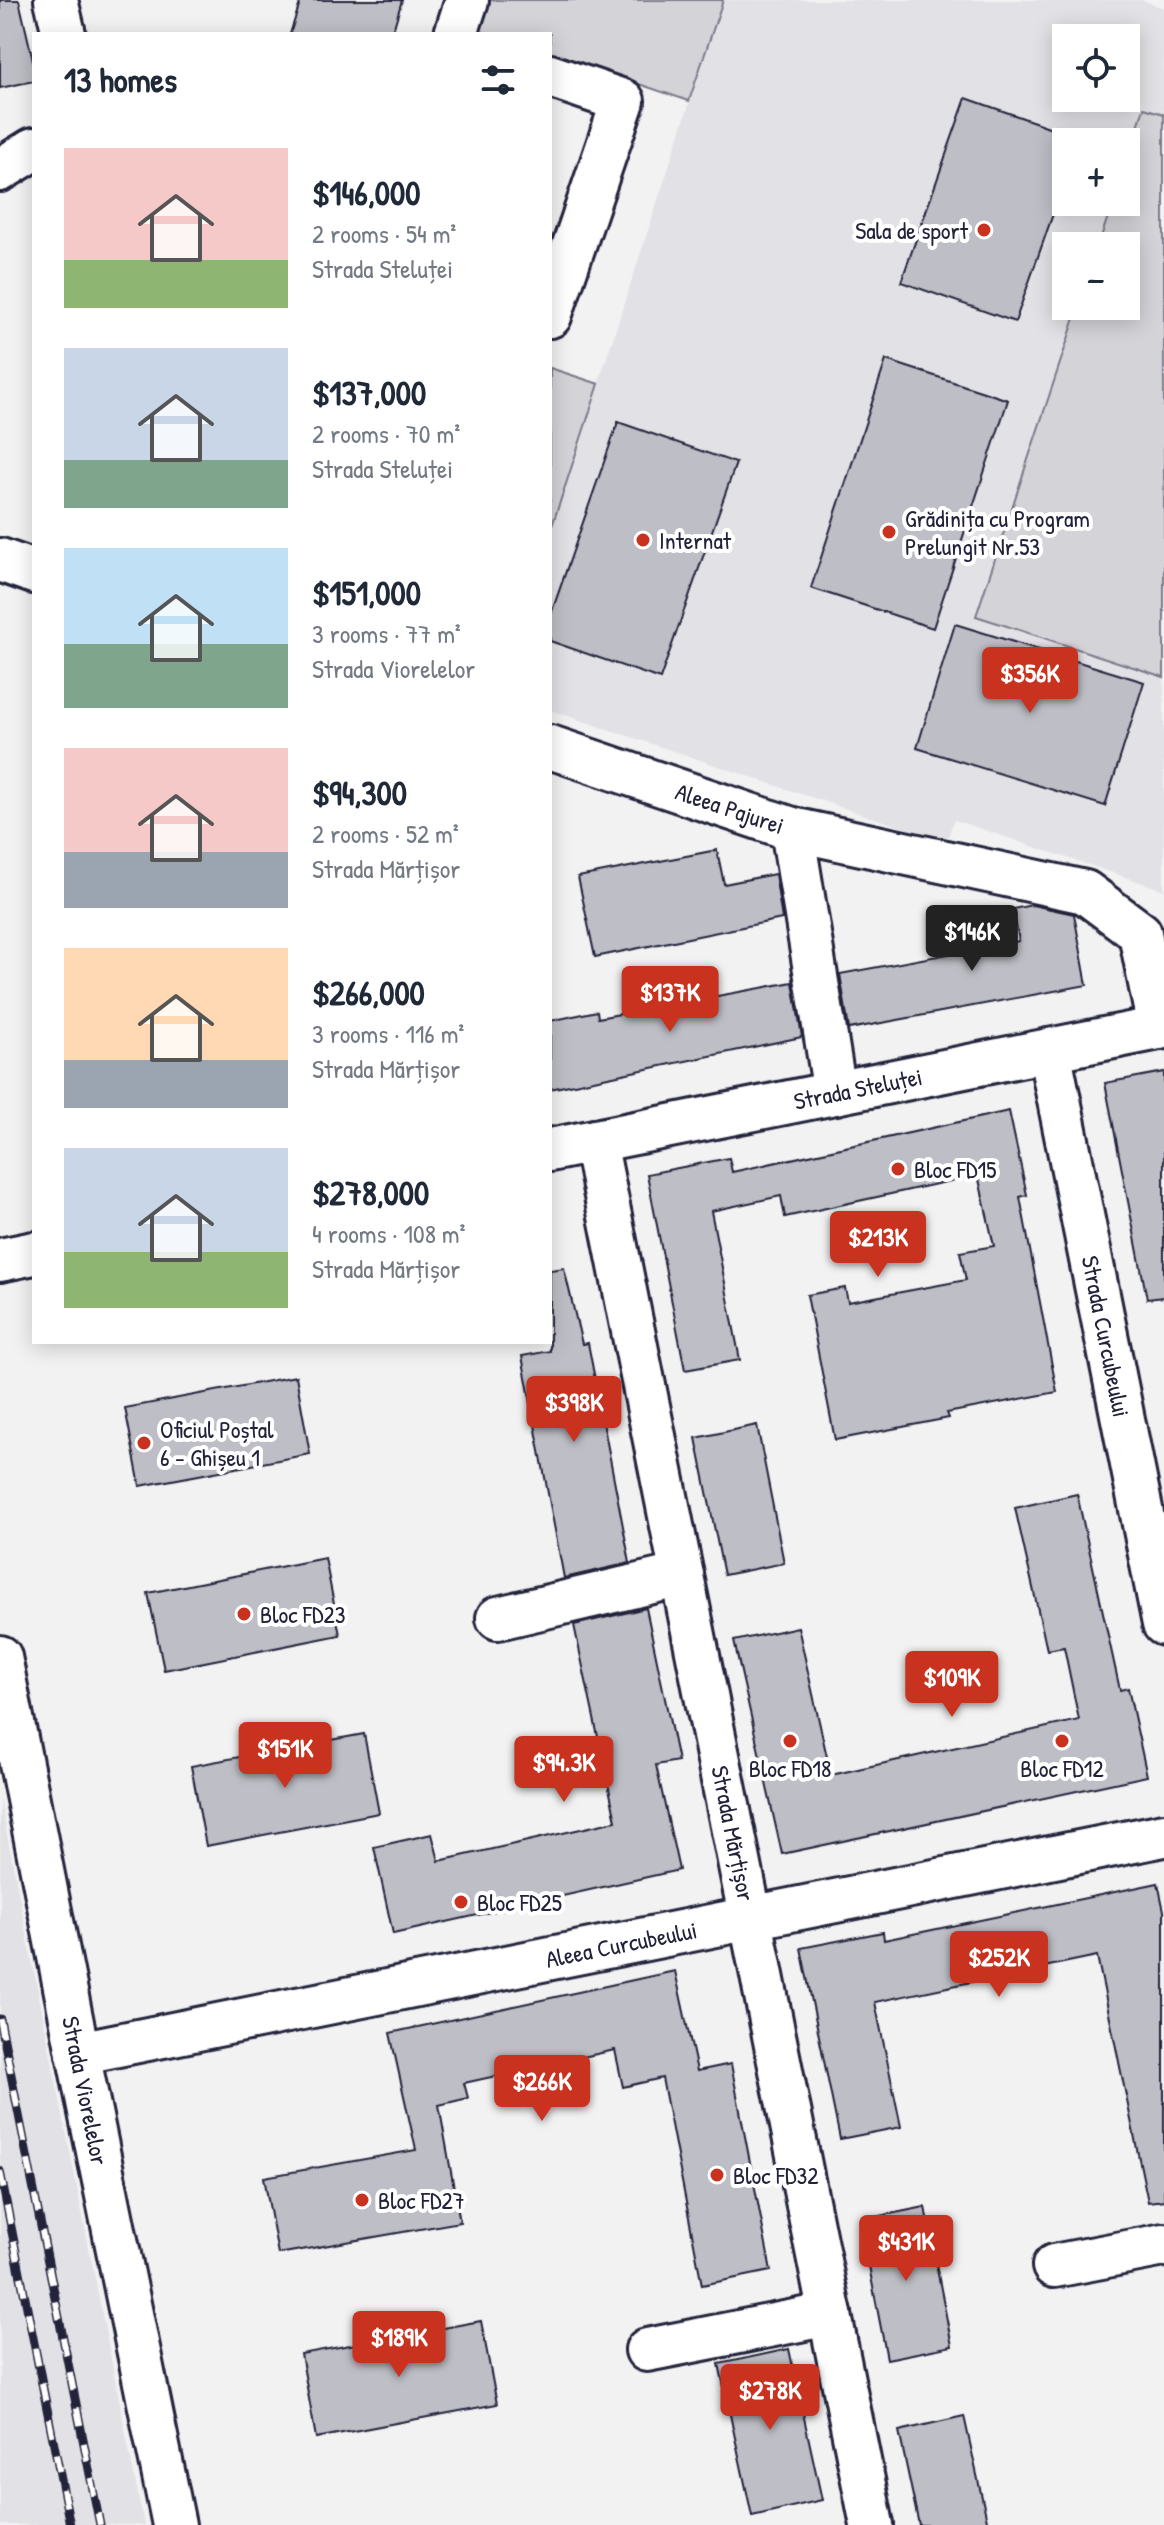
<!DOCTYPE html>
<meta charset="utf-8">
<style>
:root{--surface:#fff;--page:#f2f2f3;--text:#1f2937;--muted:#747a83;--accent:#c8321e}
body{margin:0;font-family:"Patrick Hand",sans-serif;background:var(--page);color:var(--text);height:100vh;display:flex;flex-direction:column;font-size:30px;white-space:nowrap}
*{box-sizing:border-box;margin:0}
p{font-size:26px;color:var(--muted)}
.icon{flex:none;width:44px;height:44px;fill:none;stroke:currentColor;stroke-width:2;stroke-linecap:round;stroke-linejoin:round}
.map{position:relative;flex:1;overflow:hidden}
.drawer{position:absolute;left:32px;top:32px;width:520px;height:1312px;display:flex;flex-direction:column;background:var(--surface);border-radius:0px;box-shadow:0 4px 20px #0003}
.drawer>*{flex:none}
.buttons{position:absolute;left:1052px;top:24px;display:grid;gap:16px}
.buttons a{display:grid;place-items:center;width:88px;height:88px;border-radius:0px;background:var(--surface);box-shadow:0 4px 20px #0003;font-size:40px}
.price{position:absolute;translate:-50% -68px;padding:0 18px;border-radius:8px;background:var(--accent);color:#fff;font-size:26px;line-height:52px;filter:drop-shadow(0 2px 4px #0008)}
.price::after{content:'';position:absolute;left:50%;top:48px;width:24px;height:18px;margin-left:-12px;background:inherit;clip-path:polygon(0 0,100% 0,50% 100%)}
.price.active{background:#222;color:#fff}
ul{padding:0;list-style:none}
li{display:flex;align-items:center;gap:24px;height:200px;padding:0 32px}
li span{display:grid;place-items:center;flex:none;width:224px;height:160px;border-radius:0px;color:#555}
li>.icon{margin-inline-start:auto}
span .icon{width:96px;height:96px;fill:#fffc;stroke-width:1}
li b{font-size:34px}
h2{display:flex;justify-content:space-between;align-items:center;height:96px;padding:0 32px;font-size:34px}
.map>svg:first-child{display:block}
.built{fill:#e2e2e6;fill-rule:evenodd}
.green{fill:#d3d3d8;stroke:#7a7a8a;stroke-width:2}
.building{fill:#bebec6;stroke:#22223b;stroke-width:2}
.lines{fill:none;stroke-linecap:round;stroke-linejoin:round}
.minor-casing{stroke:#22223b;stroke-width:48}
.minor{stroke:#fff;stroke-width:42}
.rail-casing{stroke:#22223b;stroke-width:9}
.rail{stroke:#fff;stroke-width:6;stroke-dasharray:18;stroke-linecap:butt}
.poi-dot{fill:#c8321e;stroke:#fff;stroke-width:3}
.labels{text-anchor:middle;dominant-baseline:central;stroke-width:8;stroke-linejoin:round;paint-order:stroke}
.poi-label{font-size:24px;fill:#22223b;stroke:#fff;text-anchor:start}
.street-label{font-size:24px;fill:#22223b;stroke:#fff}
</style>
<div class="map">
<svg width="1164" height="2525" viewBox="0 0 1164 2525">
<rect width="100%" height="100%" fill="#f2f2f3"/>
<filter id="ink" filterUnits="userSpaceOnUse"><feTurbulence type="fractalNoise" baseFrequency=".0125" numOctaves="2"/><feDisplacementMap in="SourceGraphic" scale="16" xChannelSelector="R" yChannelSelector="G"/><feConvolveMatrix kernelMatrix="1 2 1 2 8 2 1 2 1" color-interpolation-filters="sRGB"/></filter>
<g filter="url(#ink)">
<g class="built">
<path d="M723 0H1141L1164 8V890L954 820 946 842 550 710V532ZM1066 38H1126V98H1066ZM1066 142H1126V202H1066ZM1066 246H1126V306H1066Z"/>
<path d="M0 1799 144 2525H0Z"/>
</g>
<g class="green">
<path d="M490 0H723L689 101 550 54V34H490L480 31Z"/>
<path d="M1144 108 1164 114V677L976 616 1079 306H1126V246H1098L1113 202H1126V163Z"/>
<path d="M550 368 599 384 550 532Z"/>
</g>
<g class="building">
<path d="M0 0H19L34 65V81L0 88Z"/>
<path d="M301 0H402L392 34H290Z"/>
<path d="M966 98 1066 133V177L1015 322 901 282Z"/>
<path d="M886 360 1008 400 933 628 811 588Z"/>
<path d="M618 422 736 463 660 679 550 641V617Z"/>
<path d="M955 624 1144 682 1105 806 917 748Z"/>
<path d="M717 850 724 884 775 874 782 919 595 957 578 877Z"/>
<path d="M1032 905 1074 914 1087 985 849 1029 840 974 1019 941 1013 909Z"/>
<path d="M793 982 802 1037 550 1089V1021L597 1011 598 1018Z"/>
<path d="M1164 1072V1297L1147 1299 1105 1083Z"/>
<path d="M1009 1111 1027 1195 1020 1197 1057 1392 947 1413 949 1418 835 1440 807 1295 845 1288 848 1302 966 1280 960 1252 994 1246 978 1175 785 1217 781 1196 711 1211 740 1360 685 1370 647 1174 729 1158 732 1172Z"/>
<path d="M564 1268 582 1344 588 1343 630 1563 564 1578 522 1356 550 1351V1270Z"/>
<path d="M296 1376 310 1454 140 1486 125 1408Z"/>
<path d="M757 1425 784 1563 724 1575 696 1438Z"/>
<path d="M1077 1494 1120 1690 1128 1688 1147 1776 782 1854 734 1641 798 1627 831 1775 1079 1720 1064 1647 1047 1650 1015 1508Z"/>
<path d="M325 1558 340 1635 164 1670 148 1593Z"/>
<path d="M646 1608 678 1761 656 1765 679 1870 393 1934 374 1847 432 1834 439 1861 616 1821 574 1625Z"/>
<path d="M364 1734 379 1813 206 1846 191 1766Z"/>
<path d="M1158 1883 1164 1911V2200L1148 2202 1097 1956 875 2002 901 2127 840 2139 801 1948 883 1932 884 1940Z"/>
<path d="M675 1971 697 2071 731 2064 771 2271 702 2285 662 2078 623 2087 615 2050 464 2083 468 2098 439 2105 460 2222 278 2254 264 2177 416 2150 390 2033Z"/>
<path d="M925 2207 952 2346 887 2359 860 2220Z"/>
<path d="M481 2321 497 2404 316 2438 301 2354Z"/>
<path d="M789 2349 822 2500 752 2516 719 2364Z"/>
<path d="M964 2416 988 2525H919L899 2431Z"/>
</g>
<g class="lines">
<g class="minor-casing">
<g id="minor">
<path d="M56 0 64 34"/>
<path d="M456 34 467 0"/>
<path d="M550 76 623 101 550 316"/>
<path d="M0 170 34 149"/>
<path d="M0 560 34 572"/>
<path id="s1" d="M550 747 792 829 835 1093"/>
<path d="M792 829 1085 892 1140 933 1159 1028"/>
<path id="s2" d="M1049 1050 1164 1624"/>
<path id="s3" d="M595 1141 872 2525"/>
<path id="s4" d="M550 1150 1164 1027"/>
<path d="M0 1260 34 1253"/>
<path d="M498 1618 682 1575"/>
<path id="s5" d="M0 1657 78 2053 174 2525"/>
<path id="s6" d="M78 2053 1164 1835"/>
<path d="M1054 2266 1164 2245"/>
<path d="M647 2350 830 2314"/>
</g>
</g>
<use href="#minor" class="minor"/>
<g class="rail-casing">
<g id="rail">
<path d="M0 2019 100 2525"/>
<path d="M0 2171 70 2525"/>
</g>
</g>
<use href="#rail" class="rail"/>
</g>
</g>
<g class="poi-dot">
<circle cx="984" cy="230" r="8"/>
<circle cx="889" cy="532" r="8"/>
<circle cx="643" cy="540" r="8"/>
<circle cx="898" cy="1169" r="8"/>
<circle cx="144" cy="1443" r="8"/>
<circle cx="244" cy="1614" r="8"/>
<circle cx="790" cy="1741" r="8"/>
<circle cx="1062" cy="1741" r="8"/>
<circle cx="461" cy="1902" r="8"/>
<circle cx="717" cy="2175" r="8"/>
<circle cx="362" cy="2200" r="8"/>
</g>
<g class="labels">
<g class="poi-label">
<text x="968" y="230" text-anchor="end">Sala de sport</text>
<text x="905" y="518">Grădinița cu Program<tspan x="905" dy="28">Prelungit Nr.53</tspan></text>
<text x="659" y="540">Internat</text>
<text x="914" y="1169">Bloc FD15</text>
<text x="160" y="1429">Oficiul Poștal<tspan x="160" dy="28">6 - Ghișeu 1</tspan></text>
<text x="260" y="1614">Bloc FD23</text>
<text x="790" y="1768" text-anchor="middle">Bloc FD18</text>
<text x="1062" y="1768" text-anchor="middle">Bloc FD12</text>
<text x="477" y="1902">Bloc FD25</text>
<text x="733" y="2175">Bloc FD32</text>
<text x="378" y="2200">Bloc FD27</text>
</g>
<g class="street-label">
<text stroke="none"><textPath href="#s1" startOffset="190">Aleea Pajurei</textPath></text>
<text stroke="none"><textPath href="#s4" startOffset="314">Strada Steluței</textPath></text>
<text stroke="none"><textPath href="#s2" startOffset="292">Strada Curcubeului</textPath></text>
<text stroke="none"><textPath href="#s3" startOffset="706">Strada Mărțișor</textPath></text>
<text stroke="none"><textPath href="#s6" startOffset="554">Aleea Curcubeului</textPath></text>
<text stroke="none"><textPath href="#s5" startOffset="442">Strada Viorelelor</textPath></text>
</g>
</g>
</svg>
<div class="buttons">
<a><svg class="icon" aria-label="locate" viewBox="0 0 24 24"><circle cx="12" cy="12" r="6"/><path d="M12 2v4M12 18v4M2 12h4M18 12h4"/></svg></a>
<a>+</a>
<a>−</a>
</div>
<b class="price" style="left:1030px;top:715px">$356K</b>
<b class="price active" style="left:972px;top:973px">$146K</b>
<b class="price" style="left:670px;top:1034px">$137K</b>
<b class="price" style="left:878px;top:1279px">$213K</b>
<b class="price" style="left:574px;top:1444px">$398K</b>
<b class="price" style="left:952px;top:1719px">$109K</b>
<b class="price" style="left:285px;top:1790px">$151K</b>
<b class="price" style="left:564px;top:1804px">$94.3K</b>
<b class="price" style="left:999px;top:1999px">$252K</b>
<b class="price" style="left:542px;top:2123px">$266K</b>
<b class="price" style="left:906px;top:2283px">$431K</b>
<b class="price" style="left:399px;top:2379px">$189K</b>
<b class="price" style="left:770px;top:2432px">$278K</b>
<section class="drawer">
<h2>13 homes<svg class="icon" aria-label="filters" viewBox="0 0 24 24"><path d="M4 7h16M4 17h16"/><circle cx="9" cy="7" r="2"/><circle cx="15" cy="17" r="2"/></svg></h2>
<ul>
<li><span style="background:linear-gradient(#f6c9c9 70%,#8fb573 0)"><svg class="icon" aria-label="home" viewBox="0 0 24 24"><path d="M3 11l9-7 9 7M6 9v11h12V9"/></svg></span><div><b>$146,000</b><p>2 rooms · 54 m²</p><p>Strada Steluței</p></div></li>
<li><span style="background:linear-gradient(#c9d6e8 70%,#7fa58c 0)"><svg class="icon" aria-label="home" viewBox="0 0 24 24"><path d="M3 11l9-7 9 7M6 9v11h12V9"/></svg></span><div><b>$137,000</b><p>2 rooms · 70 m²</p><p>Strada Steluței</p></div></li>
<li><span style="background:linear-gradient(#bfe0f5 60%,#7fa58c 0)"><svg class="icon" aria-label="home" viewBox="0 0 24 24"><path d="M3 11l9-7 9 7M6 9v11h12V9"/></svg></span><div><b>$151,000</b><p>3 rooms · 77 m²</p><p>Strada Viorelelor</p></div></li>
<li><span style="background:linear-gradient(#f6c9c9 65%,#9aa5b1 0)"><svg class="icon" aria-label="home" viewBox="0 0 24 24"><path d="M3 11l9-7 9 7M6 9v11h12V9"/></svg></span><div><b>$94,300</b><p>2 rooms · 52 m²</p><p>Strada Mărțișor</p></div></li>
<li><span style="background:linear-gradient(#ffd9b3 70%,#9aa5b1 0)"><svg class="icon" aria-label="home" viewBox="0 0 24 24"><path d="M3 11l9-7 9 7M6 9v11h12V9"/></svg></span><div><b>$266,000</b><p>3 rooms · 116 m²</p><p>Strada Mărțișor</p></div></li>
<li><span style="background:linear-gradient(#c9d6e8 65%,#8fb573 0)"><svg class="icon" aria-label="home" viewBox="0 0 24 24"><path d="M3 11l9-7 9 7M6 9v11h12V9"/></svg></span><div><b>$278,000</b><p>4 rooms · 108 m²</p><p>Strada Mărțișor</p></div></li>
</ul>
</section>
</div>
